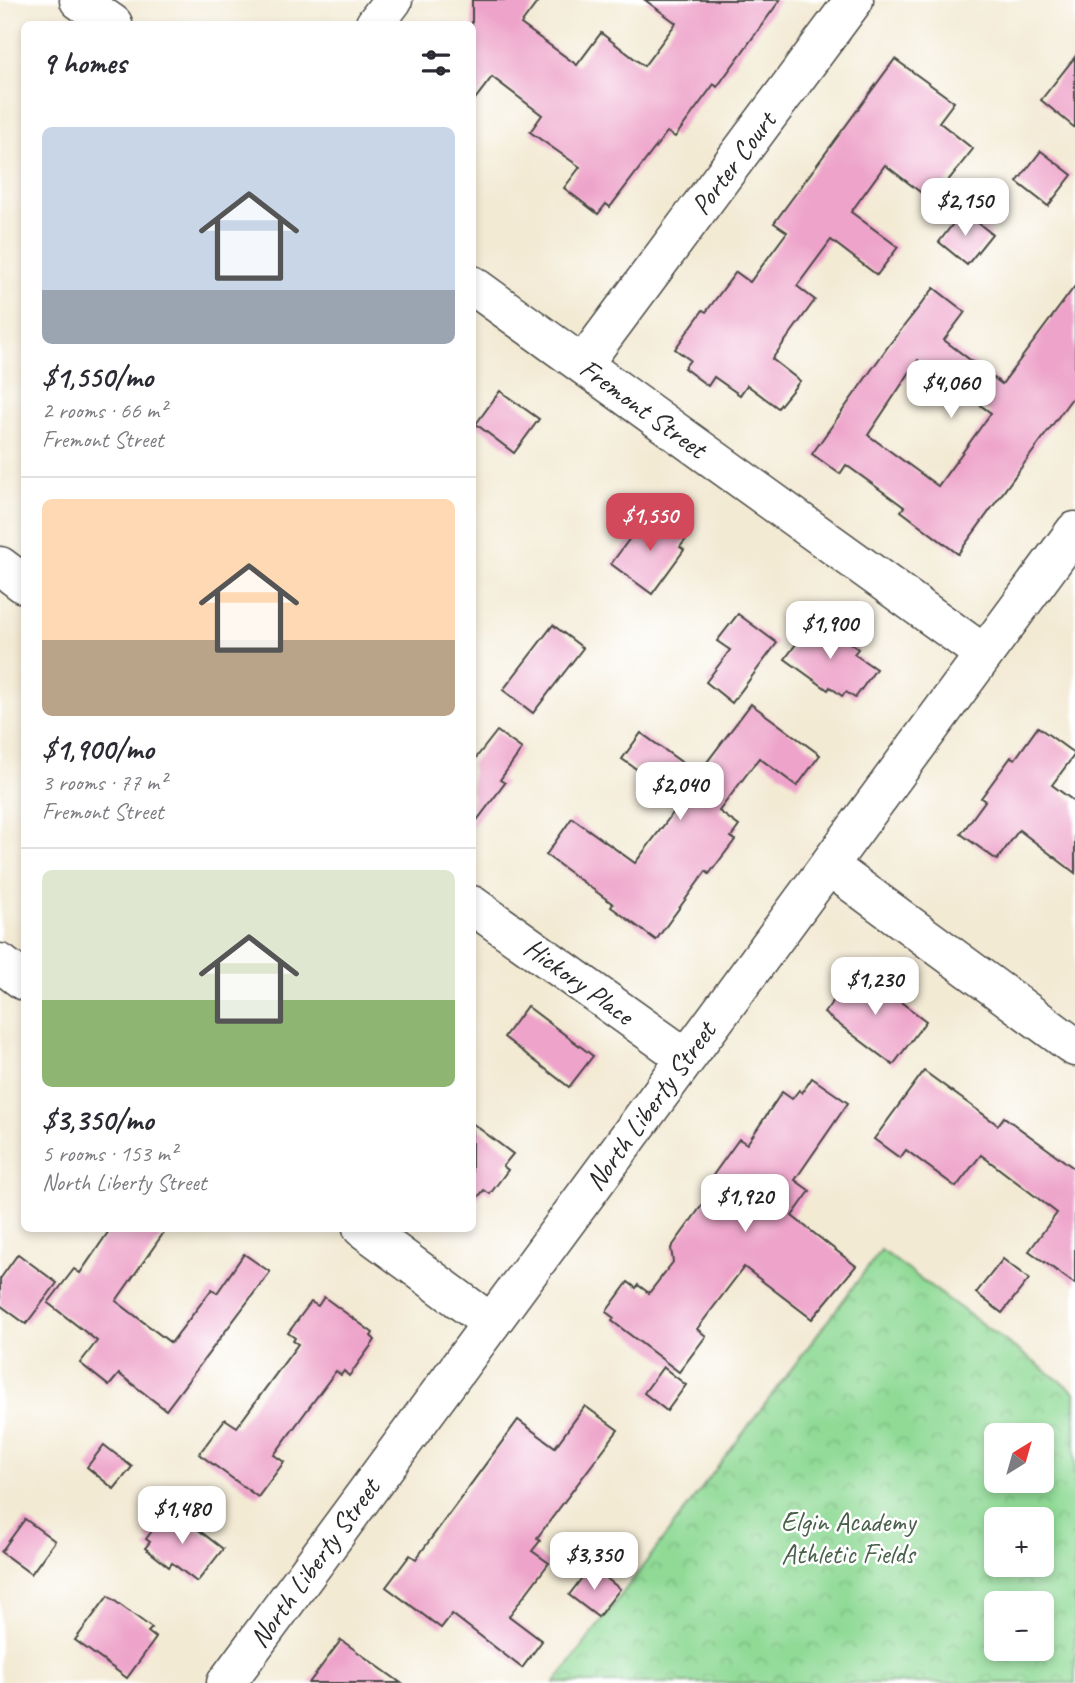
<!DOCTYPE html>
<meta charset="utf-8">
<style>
:root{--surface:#fff;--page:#f7f7f7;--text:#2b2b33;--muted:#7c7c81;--line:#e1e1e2;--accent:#d1495b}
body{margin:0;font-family:Caveat,sans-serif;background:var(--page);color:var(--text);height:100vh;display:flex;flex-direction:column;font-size:26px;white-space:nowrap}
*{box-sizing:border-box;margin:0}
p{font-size:23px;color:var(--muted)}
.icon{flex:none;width:38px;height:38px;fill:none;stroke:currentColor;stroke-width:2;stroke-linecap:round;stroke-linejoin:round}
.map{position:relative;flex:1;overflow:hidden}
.drawer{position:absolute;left:21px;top:21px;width:455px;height:1211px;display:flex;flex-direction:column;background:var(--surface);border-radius:10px;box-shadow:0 4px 10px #0003}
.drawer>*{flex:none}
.needle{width:46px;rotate:37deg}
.buttons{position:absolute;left:984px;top:1423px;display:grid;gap:14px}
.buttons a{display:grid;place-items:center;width:70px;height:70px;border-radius:10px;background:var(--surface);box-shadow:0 4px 10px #0003;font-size:35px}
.price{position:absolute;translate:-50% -60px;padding:0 16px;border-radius:14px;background:#fff;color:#222;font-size:23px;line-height:46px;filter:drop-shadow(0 2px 4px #0008)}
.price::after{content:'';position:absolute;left:50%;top:42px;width:21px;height:16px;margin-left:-10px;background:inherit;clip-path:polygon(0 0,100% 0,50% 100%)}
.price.on{background:var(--accent);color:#fff}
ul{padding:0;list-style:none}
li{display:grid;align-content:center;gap:14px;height:371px;padding:0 21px}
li+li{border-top:2px solid var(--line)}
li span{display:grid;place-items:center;height:217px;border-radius:10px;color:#555}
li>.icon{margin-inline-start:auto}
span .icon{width:126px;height:126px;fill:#fffc;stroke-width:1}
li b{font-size:30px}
h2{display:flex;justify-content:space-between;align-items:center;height:84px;padding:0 21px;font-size:30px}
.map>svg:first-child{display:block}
.park{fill:url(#park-crowns);stroke:#5e8260;stroke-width:2;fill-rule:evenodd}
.building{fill:#eea4ca;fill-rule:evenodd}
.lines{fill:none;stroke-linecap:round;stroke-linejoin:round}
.street-casing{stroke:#494844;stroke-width:41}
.secondary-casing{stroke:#494844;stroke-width:41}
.street{stroke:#fff;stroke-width:38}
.secondary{stroke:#fff;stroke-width:38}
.labels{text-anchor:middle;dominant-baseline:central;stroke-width:5;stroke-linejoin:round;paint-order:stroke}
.street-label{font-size:28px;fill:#2b2b2b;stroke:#fff}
.park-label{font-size:28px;fill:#49604b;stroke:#fff}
</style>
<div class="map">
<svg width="1075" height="1683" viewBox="0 0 1075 1683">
<defs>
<pattern id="park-crowns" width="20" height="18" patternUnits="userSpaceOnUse" patternTransform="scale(1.75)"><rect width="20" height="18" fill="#90da96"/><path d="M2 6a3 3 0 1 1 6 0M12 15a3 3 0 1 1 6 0" fill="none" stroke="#7cbb81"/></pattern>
</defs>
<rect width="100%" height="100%" fill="#fff"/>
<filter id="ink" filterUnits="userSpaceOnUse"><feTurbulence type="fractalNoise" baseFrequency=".0143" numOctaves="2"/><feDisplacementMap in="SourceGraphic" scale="14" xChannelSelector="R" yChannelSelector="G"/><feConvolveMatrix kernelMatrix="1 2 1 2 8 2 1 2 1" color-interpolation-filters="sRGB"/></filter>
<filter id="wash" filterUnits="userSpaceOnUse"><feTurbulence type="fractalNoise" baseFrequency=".00686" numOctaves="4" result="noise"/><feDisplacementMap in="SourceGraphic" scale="28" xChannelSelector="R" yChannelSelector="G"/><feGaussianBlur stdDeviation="1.57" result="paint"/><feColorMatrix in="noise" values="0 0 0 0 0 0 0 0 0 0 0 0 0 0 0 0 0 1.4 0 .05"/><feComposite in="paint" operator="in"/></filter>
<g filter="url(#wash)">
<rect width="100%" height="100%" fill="#f3ead4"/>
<path class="park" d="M881 1250 1075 1392V1683H555ZM996 1435H1041V1480H996ZM996 1519H1041V1564H996ZM996 1603H1041V1648H996Z"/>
<g id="blocks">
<g class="building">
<path d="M472 0H539L521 24 577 65 601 33 644 66 676 23 645 0H780L717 87 714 84 675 137 667 132 610 207 606 204 598 214 564 188 580 167 530 132 542 115 492 77 472 103Z"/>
<path d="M1075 57V128L1041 100Z"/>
<path d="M895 59 954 102 939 122 973 149 932 201 885 165 851 212 898 247 877 275 831 240 797 286 815 300 772 359 800 381 778 408 747 385 740 395 714 377 708 386 684 368 690 360 675 349 703 310 706 312 736 272 750 282 787 232 774 223Z"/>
<path d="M1041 151 1072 175 1048 206 1017 182Z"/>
<path d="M963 211 992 234 967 265 939 242Z"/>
<path d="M1075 286V394L958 554 901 511 904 507 846 465 840 474 812 454 889 345 934 288 965 312 944 340 1002 384ZM918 360 991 413 938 486 868 435Z"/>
<path d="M500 391 539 419 514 453 476 424Z"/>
<path d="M653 513 687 538 680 547 684 550 652 594 611 564 644 519 647 521Z"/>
<path d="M738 614 777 643 732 703 706 682 730 650 717 641Z"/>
<path d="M813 621 832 635 835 632 858 649 854 654 876 669 855 698 846 692 842 696 830 687 828 690 785 659Z"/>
<path d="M553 625 583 648 533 713 503 690Z"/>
<path d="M751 704 820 755 797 786 759 758 719 811 739 826 731 837 735 840 709 874 706 871 656 940 611 907 613 904 546 855 572 818 635 863 682 801 622 759 641 733 698 774Z"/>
<path d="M1038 727 1075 754 1052 785 1075 802V873L1019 830 997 860 961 834 985 801 981 798 1011 757 1015 759Z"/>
<path d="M497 731 522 749 500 780 505 783 472 827V763Z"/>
<path d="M857 969 926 1021 893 1065 824 1013Z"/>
<path d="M527 1006 593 1056 569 1087 504 1037Z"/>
<path d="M924 1071 998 1125 1004 1117 1075 1169V1284L1029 1251 1057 1213 981 1155 956 1187 906 1150 900 1158 874 1139Z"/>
<path d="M812 1078 848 1103 795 1180 810 1191 792 1216 856 1266 812 1319 744 1267 697 1329 706 1336 679 1372 612 1321 614 1318 606 1312 628 1282 636 1288 638 1285 649 1293 673 1262 671 1248 718 1183 711 1178 739 1139 747 1144 782 1092 792 1099 799 1090 802 1093Z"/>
<path d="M472 1123 513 1154 503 1166 508 1170 490 1194 484 1190 472 1204Z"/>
<path d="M111 1228H167L116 1301 171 1343 212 1289 217 1293 244 1254 270 1272 166 1410 119 1374 109 1386 80 1363 97 1341 48 1303 74 1269 80 1273Z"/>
<path d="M18 1254 57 1283 26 1324 0 1305V1279Z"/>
<path d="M1003 1259 1029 1279 1002 1313 976 1293Z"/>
<path d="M324 1297 373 1333 371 1336 375 1340 349 1376 344 1371 341 1375 336 1371 274 1455 284 1462 258 1497 199 1454 225 1419 237 1427 298 1344 293 1341 295 1338 288 1333 311 1302 318 1306Z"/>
<path d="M663 1367 686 1385 667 1411 644 1393Z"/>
<path d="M585 1406 618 1430 537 1538 540 1541 532 1551 549 1563 509 1616 542 1641 522 1668 452 1614 441 1628 386 1587 410 1555 416 1559 518 1420 555 1447Z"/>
<path d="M104 1445 132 1467 114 1489 87 1467Z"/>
<path d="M174 1511 223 1549 197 1582 172 1563 169 1567 145 1548 150 1542 146 1539 166 1512 170 1515Z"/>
<path d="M25 1519 55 1541 31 1574 1 1552Z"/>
<path d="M591 1566 620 1589 598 1617 569 1595Z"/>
<path d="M108 1596 152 1628 148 1632 156 1638 127 1678 75 1640Z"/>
<path d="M341 1640 401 1683H309Z"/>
</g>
</g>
</g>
<g filter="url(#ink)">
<use href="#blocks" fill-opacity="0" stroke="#494844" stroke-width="2"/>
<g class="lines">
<g class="street-casing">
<g id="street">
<path d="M79 0 113 24"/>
<path d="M375 24 393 0"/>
<path d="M472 285 984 654"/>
<path d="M583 364 854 0"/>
<path d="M0 566 24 584"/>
<path d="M829 866 1075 1047"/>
<path d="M472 905 685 1057"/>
<path d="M0 963 24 981"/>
<path d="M362 1228 491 1323"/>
</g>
</g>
<g class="secondary-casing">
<path id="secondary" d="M226 1683 1075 531"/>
</g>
<use href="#street" class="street"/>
<use href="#secondary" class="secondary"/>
</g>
</g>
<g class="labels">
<g class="street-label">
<text transform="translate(733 163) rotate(-53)">Porter Court</text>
<text transform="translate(643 408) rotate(36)">Fremont Street</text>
<text transform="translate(579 981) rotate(36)">Hickory Place</text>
<text transform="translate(650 1106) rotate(-54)">North Liberty Street</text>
<text transform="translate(314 1563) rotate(-54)">North Liberty Street</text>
</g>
<g class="park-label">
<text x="848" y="1521">Elgin Academy<tspan x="848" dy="32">Athletic Fields</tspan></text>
</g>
</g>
</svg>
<div class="buttons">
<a><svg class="needle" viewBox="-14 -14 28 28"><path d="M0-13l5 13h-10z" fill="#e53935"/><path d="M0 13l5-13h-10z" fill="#7c7c81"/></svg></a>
<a>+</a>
<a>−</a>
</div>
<b class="price" style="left:965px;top:238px">$2,150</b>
<b class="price" style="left:951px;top:420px">$4,060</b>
<b class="price on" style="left:650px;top:553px">$1,550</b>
<b class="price" style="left:830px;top:661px">$1,900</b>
<b class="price" style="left:680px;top:822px">$2,040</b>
<b class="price" style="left:875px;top:1017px">$1,230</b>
<b class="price" style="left:745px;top:1234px">$1,920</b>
<b class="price" style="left:182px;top:1546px">$1,480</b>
<b class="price" style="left:594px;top:1592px">$3,350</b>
<section class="drawer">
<h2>9 homes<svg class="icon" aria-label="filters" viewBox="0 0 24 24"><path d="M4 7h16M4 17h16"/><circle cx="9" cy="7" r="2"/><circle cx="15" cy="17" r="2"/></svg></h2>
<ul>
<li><span style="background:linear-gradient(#c9d6e8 75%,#9aa5b1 0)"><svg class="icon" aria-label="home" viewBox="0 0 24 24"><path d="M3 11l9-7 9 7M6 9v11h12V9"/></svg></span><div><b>$1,550/mo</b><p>2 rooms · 66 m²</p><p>Fremont Street</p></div></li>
<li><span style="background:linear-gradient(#ffd9b3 65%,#b9a48a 0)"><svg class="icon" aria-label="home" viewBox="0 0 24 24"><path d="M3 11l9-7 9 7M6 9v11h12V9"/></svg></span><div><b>$1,900/mo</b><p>3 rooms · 77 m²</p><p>Fremont Street</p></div></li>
<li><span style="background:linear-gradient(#dfe7d0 60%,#8fb573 0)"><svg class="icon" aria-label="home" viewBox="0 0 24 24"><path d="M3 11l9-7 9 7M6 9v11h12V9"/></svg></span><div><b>$3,350/mo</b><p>5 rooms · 153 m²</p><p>North Liberty Street</p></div></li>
</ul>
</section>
</div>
